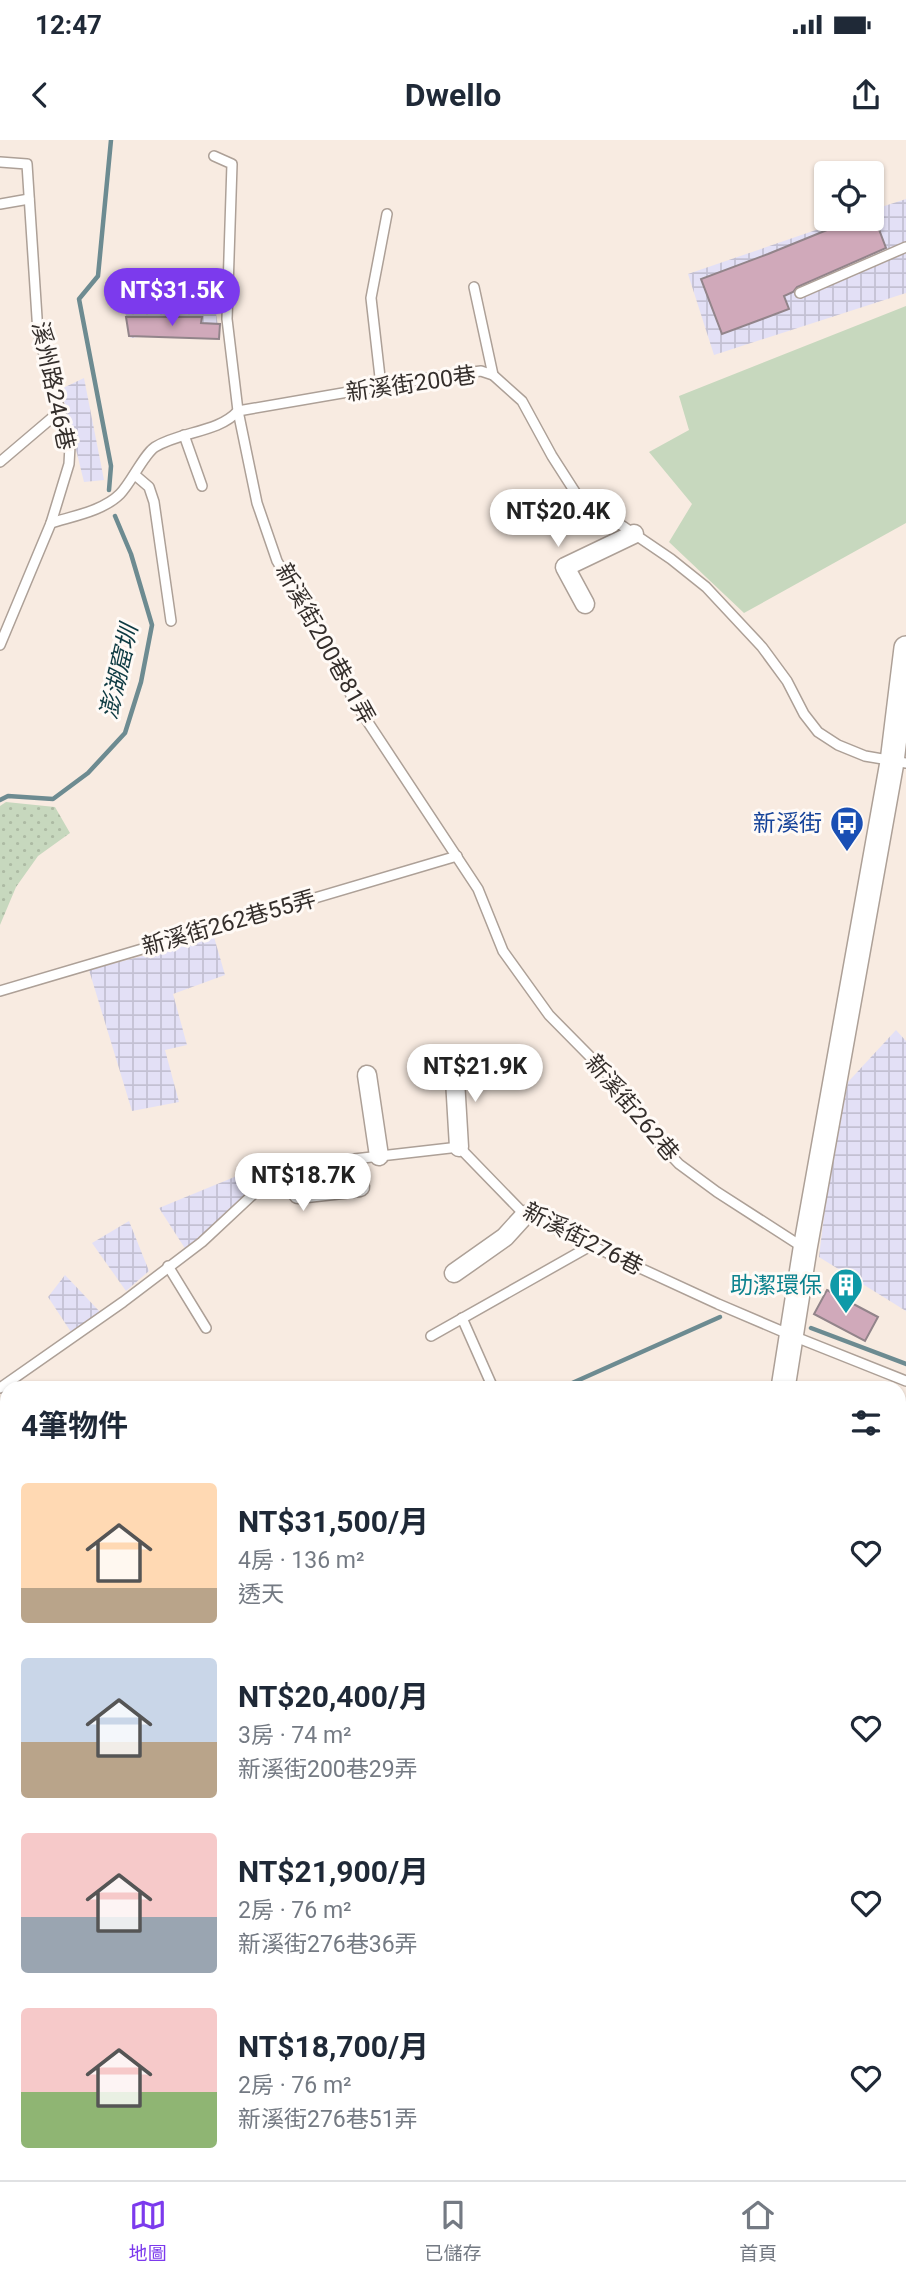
<!DOCTYPE html>
<html lang="zh-TW">
<meta charset="utf-8">
<style>
:root{--surface:#fff;--page:#f6f6f7;--text:#1f2937;--muted:#747a83;--line:#e0e1e3;--accent:#7c3aed}
body{margin:0;font-family:Roboto,"Noto Sans TC",sans-serif;background:var(--page);color:var(--text);height:100vh;display:flex;flex-direction:column;font-size:26px;white-space:nowrap}
*{box-sizing:border-box;margin:0}
p{font-size:23px;color:var(--muted)}
.icon{flex:none;width:38px;height:38px;fill:none;stroke:currentColor;stroke-width:2;stroke-linecap:round;stroke-linejoin:round}
.map{position:relative;flex:1;overflow:hidden}
.drawer{position:absolute;left:0px;top:1241px;width:906px;height:800px;display:flex;flex-direction:column;background:var(--surface);border-radius:21px 21px 0 0;box-shadow:0 2px 5px #0004}
.drawer>*{flex:none}
.buttons{position:absolute;left:814px;top:21px;display:grid;gap:14px}
.buttons a{display:grid;place-items:center;width:70px;height:70px;border-radius:7px;background:var(--surface);box-shadow:0 2px 5px #0004;font-size:35px}
.price{position:absolute;translate:-50% -60px;padding:0 16px;border-radius:24px;background:#fff;color:#222;font-size:23px;line-height:46px;filter:drop-shadow(0 2px 4px #0008)}
.price::after{content:'';position:absolute;left:50%;top:42px;width:21px;height:16px;margin-left:-10px;background:inherit;clip-path:polygon(0 0,100% 0,50% 100%)}
.price.selected{background:var(--accent);color:#fff}
ul{padding:0;list-style:none}
li{display:flex;align-items:center;gap:21px;height:175px;padding:0 21px}
li span{display:grid;place-items:center;flex:none;width:196px;height:140px;border-radius:7px;color:#555}
li>.icon{margin-inline-start:auto}
span .icon{width:84px;height:84px;fill:#fffc;stroke-width:1}
li b{font-size:30px}
h2{display:flex;justify-content:space-between;align-items:center;height:84px;padding:0 21px;font-size:30px}
.status{display:flex;justify-content:space-between;align-items:center;height:49px;padding:0 35px;background:var(--surface);direction:ltr}
.status svg{height:19px;fill:currentColor}
header{display:flex;justify-content:space-between;align-items:center;height:91px;padding:0 21px;background:var(--surface);font-size:32px;font-weight:700}
.dock{display:flex;justify-content:space-around;align-items:center;height:98px;border-top:2px solid var(--line);background:var(--surface);font-size:19px;color:var(--muted)}
.dock a{display:grid;justify-items:center;gap:4px}
.dock .selected{color:var(--accent)}
.map>svg:first-child{display:block}
.industrial{fill:url(#industrial-grid)}
.grass{fill:url(#grass-dots)}
.green{fill:#c7d8be}
.lines{fill:none;stroke-linecap:round;stroke-linejoin:round}
.stream{stroke:#6d8b91;stroke-width:4.5}
.building{fill:#d0a9ba;stroke:#92848a;stroke-width:2}
.service-casing{stroke:#ada097;stroke-width:12}
.minor-casing{stroke:#ada097;stroke-width:21}
.tertiary-casing{stroke:#ada097;stroke-width:26}
.path{stroke:#8f867f;stroke-width:2.5;stroke-dasharray:5 5;stroke-linecap:butt}
.service{stroke:#fff;stroke-width:9}
.minor{stroke:#fff;stroke-width:18}
.tertiary{stroke:#fff;stroke-width:23}
.labels{text-anchor:middle;dominant-baseline:central;stroke-width:6;stroke-linejoin:round;paint-order:stroke}
.street-label{font-size:23px;fill:#342e2b;stroke:#fffaf6}
.transit-label{font-size:23px;fill:#164399;stroke:#fffaf6;text-anchor:end}
.culture-label{font-size:23px;fill:#0d838f;stroke:#fffaf6;text-anchor:end}
.water-label{font-size:24px;font-style:italic;fill:#0d3a42;stroke:#fffaf6}
</style>
<div class="status"><b>12:47</b><svg viewBox="0 0 49 12"><path d="M0 12V9h3v3zM5 12V6h3v6zM10 12V3h3v9zM15 12V0h3v12zM26 1h20v11H26zM47 4h2v5h-2z"/></svg></div>
<header><svg class="icon" aria-label="back" viewBox="0 0 24 24"><path d="M15 5l-7 7 7 7"/></svg>Dwello<svg class="icon" aria-label="share" viewBox="0 0 24 24"><path d="M12 15V3M7 8l5-5 5 5M5 13v7h14v-7"/></svg></header>
<div class="map">
<svg width="906" height="2040" viewBox="0 0 906 2040">
<defs>
<pattern id="industrial-grid" width="8" height="8" patternUnits="userSpaceOnUse" patternTransform="scale(1.75)"><rect width="8" height="8" fill="#e3e0f6"/><path d="M0 4h8M4 0v8" fill="none" stroke="#c3c0d3"/></pattern>
<pattern id="grass-dots" width="8" height="8" patternUnits="userSpaceOnUse" patternTransform="scale(1.75)"><rect width="8" height="8" fill="#c7d8be"/><path d="M2 2h.1M6 6h.1" fill="none" stroke="#acbaa3" stroke-width="1.8" stroke-linecap="round"/></pattern>
</defs>
<rect width="100%" height="100%" fill="#f8ebe1"/>
<g class="industrial">
<path d="M906 59V153L714 215 688 134 848 79H872V70Z"/>
<path d="M118 142 212 144 218 187 131 198Z"/>
<path d="M84 238 104 340 84 342 61 249Z"/>
<path d="M214 797 225 835 173 854 187 905 165 910 179 962 132 971 89 830Z"/>
<path d="M896 890 906 901V1171L819 1117 827 1051 848 942Z"/>
<path d="M249 1031 257 1044 186 1110 159 1068Z"/>
<path d="M129 1081 149 1131 126 1151 92 1103Z"/>
<path d="M65 1135 101 1173 71 1192 48 1157Z"/>
<path d="M7 1949V2000L0 2004V1954Z"/>
<path d="M367 2034H509L503 2040H358Z"/>
</g>
<path class="grass" d="M6 662 55 667 70 693 38 716 16 747 0 785V666Z"/>
<path class="green" d="M906 166V383L744 473 669 402 692 364 649 312 689 290 679 256Z"/>
<g class="lines">
<g class="stream">
<path d="M109 350 111 326 79 159 98 136 111 0"/>
<path d="M0 660 8 656 53 659 88 633 125 593 141 542 152 485 131 414 115 376"/>
<path d="M811 1188 906 1224"/>
<path d="M561 1248 720 1177"/>
<path d="M900 1585 906 1579"/>
<path d="M0 1601 7 1591"/>
<path d="M834 2040 842 2034"/>
</g>
</g>
<g class="building">
<path d="M854 79H875L886 108 797 147 793 152 784 156 789 169 722 194 701 139 768 114Z"/>
<path d="M126 177H202L201 183 220 184 219 199 129 196Z"/>
<path d="M827 1150 878 1177 865 1201 814 1174Z"/>
</g>
<g class="lines">
<g class="service-casing">
<g id="service">
<path d="M214 16 232 24 227 179 238 271 257 363 277 421 339 525 352 558 478 749 503 811 549 875 625 952 646 989 679 1024 717 1052 804 1108"/>
<path d="M0 22 27 24 38 193 70 306 69 324 51 383 0 505"/>
<path d="M0 64 29 59"/>
<path d="M474 147 493 235"/>
<path d="M800 153 906 107"/>
<path d="M381 246 371 158 387 74"/>
<path d="M184 295 202 346"/>
<path d="M0 322 60 271"/>
<path d="M135 335 149 347 154 362 171 481"/>
<path d="M51 383C73 376 103 371 120 354 131 343 144 314 155 307 181 291 218 293 238 271L441 236 481 231 493 235 522 261 552 316 577 355 671 419 706 447 762 507 787 541 804 574 818 592 838 605 865 616 906 623"/>
<path d="M0 851 457 716"/>
<path d="M168 1126 206 1188"/>
<path d="M462 1178 493 1248"/>
<path d="M431 1196 592 1105"/>
<path d="M0 1248 123 1162 202 1102 276 1033 293 1026 459 1007 525 1075 718 1164 793 1196 906 1241"/>
<path d="M900 1575 906 1570"/>
<path d="M0 1924 7 1936"/>
<path d="M0 1946 7 1941"/>
<path d="M0 2017 7 2013"/>
<path d="M263 2034 270 2040"/>
</g>
</g>
<g class="minor-casing">
<g id="minor">
<path d="M585 464 565 427 634 394"/>
<path d="M454 923 459 1007"/>
<path d="M367 935 379 1016"/>
<path d="M293 1026 298 1054 360 1047"/>
<path d="M454 1133 505 1097 525 1075"/>
<path d="M900 1999 906 1994"/>
<path d="M847 2040 855 2034"/>
</g>
</g>
<g class="tertiary-casing">
<g id="tertiary">
<path d="M783 1248 805 1109 892 622 906 508"/>
<path d="M526 2040 533 2034"/>
</g>
</g>
<path class="path" d="M638 2040 642 2034"/>
<use href="#service" class="service"/>
<use href="#minor" class="minor"/>
<use href="#tertiary" class="tertiary"/>
</g>
<defs>
<g id="bus-pin" transform="scale(1.75)"><path d="M0 17L-7.5 6A9.5 9.5 0 1 1 7.5 6Z" fill="#1a4fb4" stroke="#fffaf6"/><path d="M-5-6H5V4H4V6H2V4H-2V6H-4V4H-5ZM-3.5-4V0h7V-4ZM-3.5 1.2v1.5H-2V1.2ZM2 1.2v1.5H3.5V1.2Z" fill="#fff"/></g>
<g id="building-pin" transform="scale(1.75)"><path d="M0 17L-7.5 6A9.5 9.5 0 1 1 7.5 6Z" fill="#0f9aa8" stroke="#fffaf6"/><path d="M-4-6H4V6H1V3H-1V6H-4ZM-2.5-4.3h1.7v1.8h-1.7ZM.8-4.3h1.7v1.8H.8ZM-2.5-1h1.7V.8h-1.7ZM.8-1h1.7V.8H.8Z" fill="#fff"/></g>
</defs>
<g fill-rule="evenodd">
<use href="#bus-pin" x="847" y="683"/>
<use href="#building-pin" x="846" y="1145"/>
</g>
<g class="labels">
<g class="street-label">
<text transform="translate(411 244) rotate(-8)">新溪街200巷</text>
<text transform="translate(53 246) rotate(78)">溪州路246巷</text>
<text transform="translate(325 504) rotate(61)">新溪街200巷81弄</text>
<text transform="translate(229 783) rotate(-16)">新溪街262巷55弄</text>
<text transform="translate(632 968) rotate(50)">新溪街262巷</text>
<text transform="translate(583 1099) rotate(27)">新溪街276巷</text>
</g>
<g class="transit-label">
<text x="822" y="683">新溪街</text>
</g>
<g class="culture-label">
<text x="822" y="1145">助潔環保</text>
</g>
<g class="water-label">
<text transform="translate(119 532) rotate(-77)">澎湖窟圳</text>
</g>
</g>
</svg>
<div class="buttons">
<a><svg class="icon" aria-label="locate" viewBox="0 0 24 24"><circle cx="12" cy="12" r="6"/><path d="M12 2v4M12 18v4M2 12h4M18 12h4"/></svg></a>
</div>
<b class="price selected" style="left:172px;top:188px">NT$31.5K</b>
<b class="price" style="left:558px;top:409px">NT$20.4K</b>
<b class="price" style="left:475px;top:964px">NT$21.9K</b>
<b class="price" style="left:303px;top:1073px">NT$18.7K</b>
<section class="drawer">
<h2>4筆物件<svg class="icon" aria-label="filters" viewBox="0 0 24 24"><path d="M4 7h16M4 17h16"/><circle cx="9" cy="7" r="2"/><circle cx="15" cy="17" r="2"/></svg></h2>
<ul>
<li><span style="background:linear-gradient(#ffd9b3 75%,#b9a48a 0)"><svg class="icon" aria-label="home" viewBox="0 0 24 24"><path d="M3 11l9-7 9 7M6 9v11h12V9"/></svg></span><div><b>NT$31,500/月</b><p>4房 · 136 m²</p><p>透天</p></div><svg class="icon" aria-label="heart" viewBox="0 0 24 24"><path d="M12 20l-8-8c-3-5 5-10 8-4 3-6 11-1 8 4z"/></svg></li>
<li><span style="background:linear-gradient(#c9d6e8 60%,#b9a48a 0)"><svg class="icon" aria-label="home" viewBox="0 0 24 24"><path d="M3 11l9-7 9 7M6 9v11h12V9"/></svg></span><div><b>NT$20,400/月</b><p>3房 · 74 m²</p><p>新溪街200巷29弄</p></div><svg class="icon" aria-label="heart" viewBox="0 0 24 24"><path d="M12 20l-8-8c-3-5 5-10 8-4 3-6 11-1 8 4z"/></svg></li>
<li><span style="background:linear-gradient(#f6c9c9 60%,#9aa5b1 0)"><svg class="icon" aria-label="home" viewBox="0 0 24 24"><path d="M3 11l9-7 9 7M6 9v11h12V9"/></svg></span><div><b>NT$21,900/月</b><p>2房 · 76 m²</p><p>新溪街276巷36弄</p></div><svg class="icon" aria-label="heart" viewBox="0 0 24 24"><path d="M12 20l-8-8c-3-5 5-10 8-4 3-6 11-1 8 4z"/></svg></li>
<li><span style="background:linear-gradient(#f6c9c9 60%,#8fb573 0)"><svg class="icon" aria-label="home" viewBox="0 0 24 24"><path d="M3 11l9-7 9 7M6 9v11h12V9"/></svg></span><div><b>NT$18,700/月</b><p>2房 · 76 m²</p><p>新溪街276巷51弄</p></div><svg class="icon" aria-label="heart" viewBox="0 0 24 24"><path d="M12 20l-8-8c-3-5 5-10 8-4 3-6 11-1 8 4z"/></svg></li>
</ul>
</section>
</div>
<nav class="dock">
<a class="selected"><svg class="icon" aria-label="map" viewBox="0 0 24 24"><path d="M3 6l6-2 6 2 6-2v14l-6 2-6-2-6 2zM9 4v14M15 6v14"/></svg>地圖</a>
<a><svg class="icon" aria-label="saved" viewBox="0 0 24 24"><path d="M7 4h10v16l-5-4-5 4z"/></svg>已儲存</a>
<a><svg class="icon" aria-label="home" viewBox="0 0 24 24"><path d="M3 11l9-7 9 7M6 9v11h12V9"/></svg>首頁</a>
</nav>
